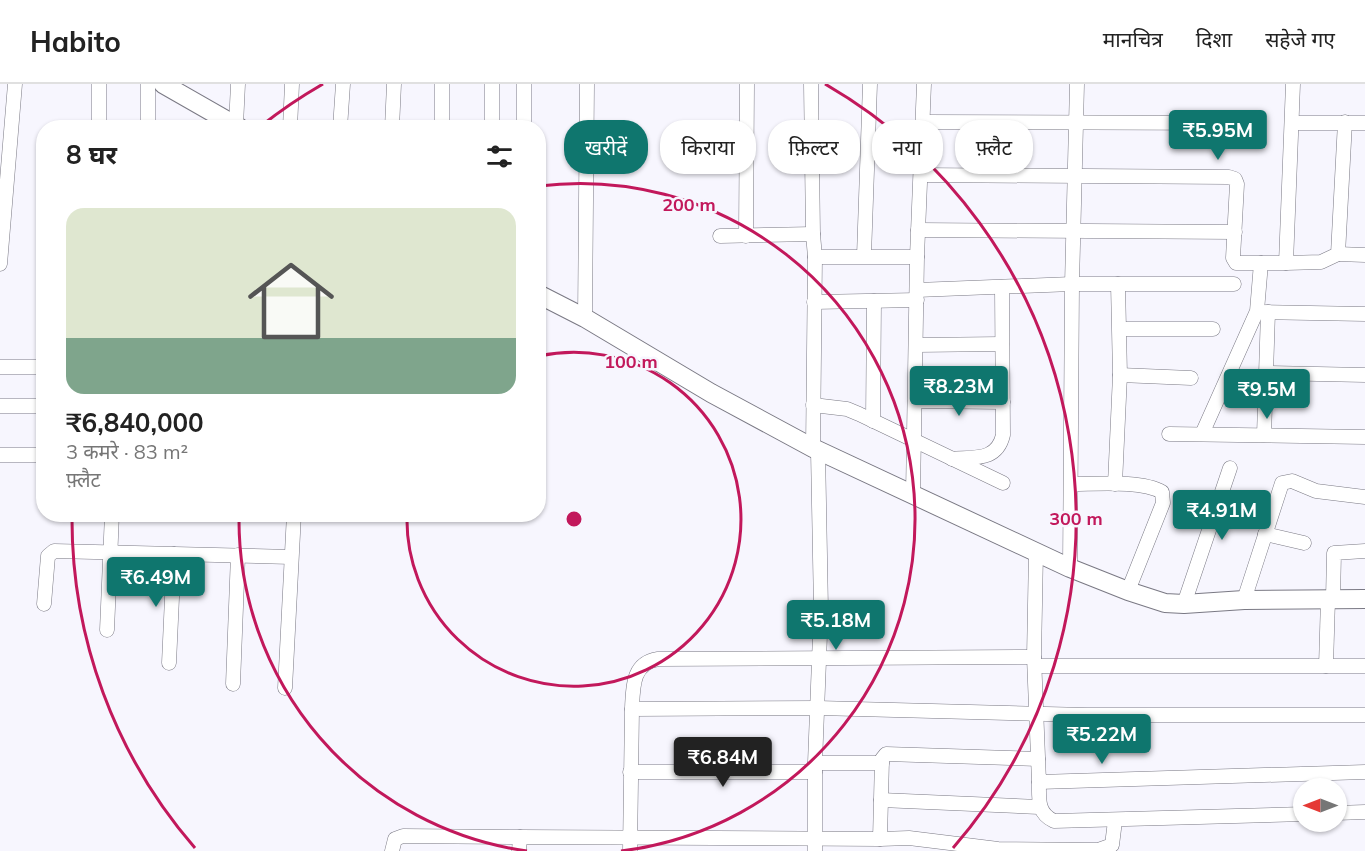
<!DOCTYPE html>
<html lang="hi">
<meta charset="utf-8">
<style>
:root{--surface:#fff;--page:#f6f6f6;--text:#222;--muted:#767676;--line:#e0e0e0;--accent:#0f766e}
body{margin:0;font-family:Mulish,"Noto Sans Devanagari",sans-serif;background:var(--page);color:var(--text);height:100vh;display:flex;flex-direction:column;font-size:22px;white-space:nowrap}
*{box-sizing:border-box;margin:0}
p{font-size:20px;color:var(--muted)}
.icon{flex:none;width:33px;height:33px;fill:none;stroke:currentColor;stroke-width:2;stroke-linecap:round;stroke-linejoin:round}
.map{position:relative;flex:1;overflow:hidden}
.details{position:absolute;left:36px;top:36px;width:510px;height:402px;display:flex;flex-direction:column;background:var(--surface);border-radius:24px;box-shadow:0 2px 4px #0004}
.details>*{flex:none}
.top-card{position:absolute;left:564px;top:36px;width:570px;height:54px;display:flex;gap:12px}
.needle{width:39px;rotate:270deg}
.controls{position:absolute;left:1293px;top:694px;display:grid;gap:12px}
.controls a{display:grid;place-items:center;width:54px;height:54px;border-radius:50%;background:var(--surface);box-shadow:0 2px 4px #0004;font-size:30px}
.price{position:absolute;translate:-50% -51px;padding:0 14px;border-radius:6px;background:var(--accent);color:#fff;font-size:20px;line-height:39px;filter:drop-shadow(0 2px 3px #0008)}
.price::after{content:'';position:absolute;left:50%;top:36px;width:18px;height:14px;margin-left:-9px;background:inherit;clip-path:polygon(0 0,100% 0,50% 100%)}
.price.active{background:#222;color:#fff}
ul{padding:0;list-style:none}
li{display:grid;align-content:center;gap:12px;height:318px;padding:0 30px}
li+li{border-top:2px solid var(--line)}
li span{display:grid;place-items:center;height:186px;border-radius:18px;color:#555}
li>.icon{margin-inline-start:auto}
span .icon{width:108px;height:108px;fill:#fffc;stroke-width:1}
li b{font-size:26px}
h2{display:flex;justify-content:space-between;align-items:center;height:72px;padding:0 30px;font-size:26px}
.chip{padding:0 21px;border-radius:24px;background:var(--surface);box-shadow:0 2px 4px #0004;font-size:21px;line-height:54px}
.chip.active{background:var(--accent);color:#fff}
header{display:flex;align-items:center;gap:36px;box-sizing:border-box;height:84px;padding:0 30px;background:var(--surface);border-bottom:2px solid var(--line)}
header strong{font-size:28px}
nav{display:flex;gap:33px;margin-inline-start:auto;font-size:21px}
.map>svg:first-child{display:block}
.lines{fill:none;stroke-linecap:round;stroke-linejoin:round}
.street-casing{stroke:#7a7984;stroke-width:15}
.secondary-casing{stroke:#7a7984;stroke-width:20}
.street{stroke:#fff;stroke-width:14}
.secondary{stroke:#fff;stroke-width:18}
.ring{fill:none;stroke:#c2185b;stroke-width:3}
.centre{fill:#c2185b;stroke:#f7f6fe;stroke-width:3}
.ring-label{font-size:18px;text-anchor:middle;font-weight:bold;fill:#c2185b;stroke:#f7f6fe;stroke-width:5;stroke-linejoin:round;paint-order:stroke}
</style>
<header>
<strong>Habito</strong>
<nav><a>मानचित्र</a><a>दिशा</a><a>सहेजे गए</a></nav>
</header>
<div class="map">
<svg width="1365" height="767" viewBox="0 0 1365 767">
<rect width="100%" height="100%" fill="#f7f6fe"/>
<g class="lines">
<g class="street-casing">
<g id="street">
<path d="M811 0 813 150"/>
<path d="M923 38 1242 39"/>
<path d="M1293 39H1365"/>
<path d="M236 41 238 0"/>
<path d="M99 44V0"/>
<path d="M148 44V0"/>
<path d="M290 44 292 0"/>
<path d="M340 44 343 0"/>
<path d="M392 44 394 0"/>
<path d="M442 44V0"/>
<path d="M492 44V0"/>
<path d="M524 44V0"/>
<path d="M921 91 1229 93 1235 95 1237 100 1233 174 1236 179H1286L1293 0"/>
<path d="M918 146 1235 148"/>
<path d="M720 152 813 150 815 173"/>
<path d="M746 152 747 0"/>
<path d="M1338 170 1365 171"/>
<path d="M864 172 870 0"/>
<path d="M1286 179 1321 178 1338 170 1345 38"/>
<path d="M0 180 15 0"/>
<path d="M917 206 1072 200H1234"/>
<path d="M814 218 917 216"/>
<path d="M1259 228 1365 230"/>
<path d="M585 234 587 0"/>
<path d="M1121 245H1213"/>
<path d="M916 261 1002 260"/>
<path d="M0 283H44"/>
<path d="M1266 289 1365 291"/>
<path d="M1120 291 1191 294"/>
<path d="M915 317 1003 318"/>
<path d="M813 321 847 325 859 330 1003 399"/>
<path d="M0 322H44"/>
<path d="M873 337 874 217"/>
<path d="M1169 350 1365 353"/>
<path d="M1202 350 1257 227 1261 179"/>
<path d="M1264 351 1268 228"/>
<path d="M813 364 815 173H917L924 0"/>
<path d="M0 371H44"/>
<path d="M952 375C975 373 997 377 1003 351L1002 203"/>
<path d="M1073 400C1096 400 1142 396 1162 408L1163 419 1128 507"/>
<path d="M1115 400 1120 291 1118 200"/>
<path d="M913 409 917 173"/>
<path d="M1265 450 1304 459"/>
<path d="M1036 468 1034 573 1039 698 1365 688"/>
<path d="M1070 484 1072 200 1077 0"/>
<path d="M1333 515 1334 469 1365 467"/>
<path d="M1244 516 1282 399 1292 397 1316 407 1365 413"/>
<path d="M44 520 48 472 54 467 291 473"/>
<path d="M1184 520 1230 384"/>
<path d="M107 546 112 430"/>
<path d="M169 579 174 470"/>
<path d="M1035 582H1365"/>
<path d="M1326 582 1328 515"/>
<path d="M233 600 238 471"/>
<path d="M285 604 294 430"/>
<path d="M632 625C633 603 632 579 658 575L1034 573"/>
<path d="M815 679H882"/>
<path d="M630 688H815"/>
<path d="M1039 698C1039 715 1037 729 1054 737L1304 730"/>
<path d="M881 716 1039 723"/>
<path d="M1336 729 1365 728"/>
<path d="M880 755 909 754 998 765 1098 766 1112 761 1115 737"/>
<path d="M392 767 395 755 403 752 520 753"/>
<path d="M519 767 520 753 880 755 882 675 886 670 1038 675"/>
<path d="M630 767 632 625 818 624 1087 631H1365"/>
<path d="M815 767V679L821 525 818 367"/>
</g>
</g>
<g class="secondary-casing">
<g id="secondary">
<path d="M163 0 240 44"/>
<path d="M538 210 585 234 711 309 813 364 1070 484 1128 507 1165 519 1184 520 1244 516 1365 515"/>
</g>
</g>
<use href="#street" class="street"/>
<use href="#secondary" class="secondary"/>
</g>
<g class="ring">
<path d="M539 272A167 167 0 1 1 407 431"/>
<path d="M527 767A335 335 0 0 1 239 432M539 102A335 335 0 0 1 621 767"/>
<path d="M195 764A502 502 0 0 1 72 431M261 42A502 502 0 0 1 323 0M825 0A502 502 0 0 1 953 764"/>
</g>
<circle cx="574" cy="435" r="9" class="centre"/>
<g class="ring-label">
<text x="689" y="127">200 m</text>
<text x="631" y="284">100 m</text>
<text x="1076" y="441">300 m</text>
</g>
</svg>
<div class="controls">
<a><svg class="needle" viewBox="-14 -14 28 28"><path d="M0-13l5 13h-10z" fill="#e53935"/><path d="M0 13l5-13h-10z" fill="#767676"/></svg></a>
</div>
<b class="price" style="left:1218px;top:77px">₹5.95M</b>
<b class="price" style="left:959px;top:333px">₹8.23M</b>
<b class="price" style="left:1267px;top:336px">₹9.5M</b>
<b class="price" style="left:1222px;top:457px">₹4.91M</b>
<b class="price" style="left:156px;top:524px">₹6.49M</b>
<b class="price" style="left:836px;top:567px">₹5.18M</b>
<b class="price" style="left:1102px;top:681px">₹5.22M</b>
<b class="price active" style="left:723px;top:704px">₹6.84M</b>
<div class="top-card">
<a class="chip active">खरीदें</a>
<a class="chip">किराया</a>
<a class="chip">फ़िल्टर</a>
<a class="chip">नया</a>
<a class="chip">फ़्लैट</a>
</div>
<section class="details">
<h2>8 घर<svg class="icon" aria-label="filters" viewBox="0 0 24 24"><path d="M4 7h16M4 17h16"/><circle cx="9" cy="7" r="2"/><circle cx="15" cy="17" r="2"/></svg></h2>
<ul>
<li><span style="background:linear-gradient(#dfe7d0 70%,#7fa58c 0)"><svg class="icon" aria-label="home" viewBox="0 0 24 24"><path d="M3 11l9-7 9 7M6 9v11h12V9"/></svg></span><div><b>₹6,840,000</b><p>3 कमरे · 83 m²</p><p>फ़्लैट</p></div></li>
</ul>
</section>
</div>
